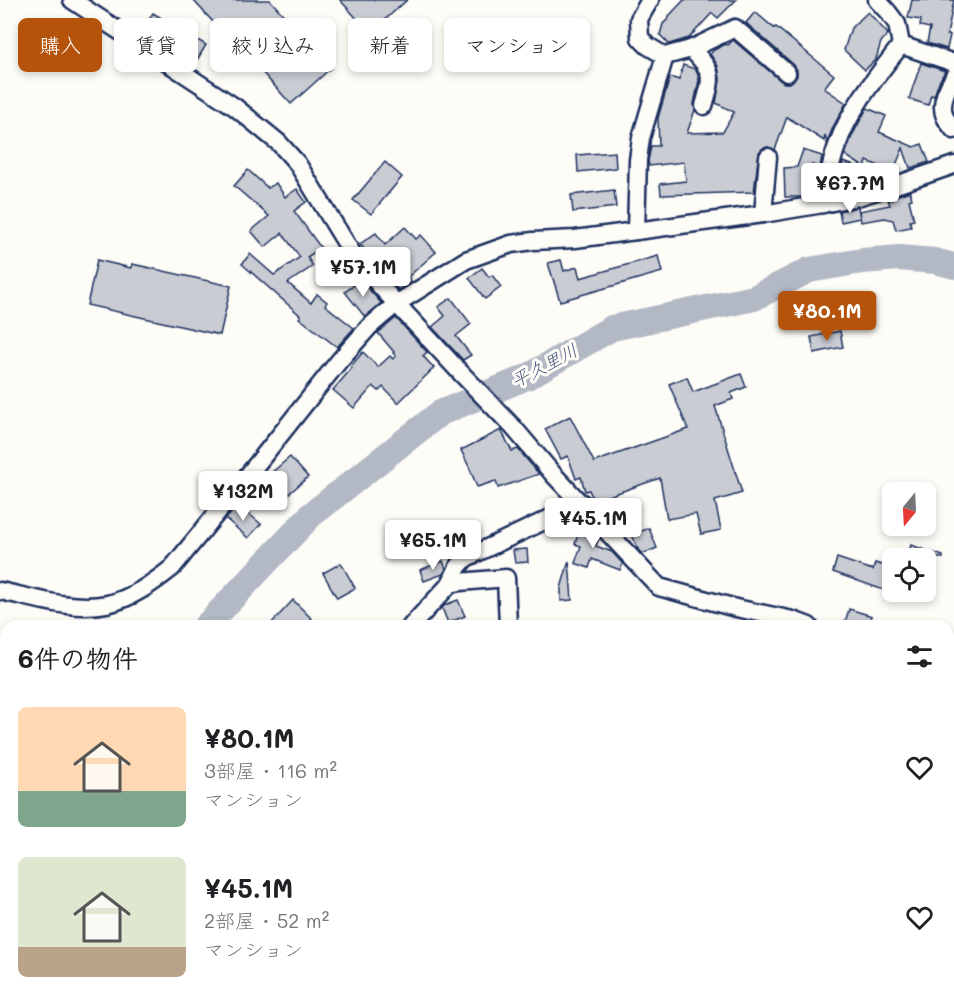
<!DOCTYPE html>
<html lang="ja">
<meta charset="utf-8">
<style>
:root{--surface:#fff;--page:#f6f6f6;--text:#202124;--muted:#757577;--accent:#b45309}
body{margin:0;font-family:Mali,"Klee One",sans-serif;background:var(--page);color:var(--text);height:100vh;display:flex;flex-direction:column;font-size:22px;white-space:nowrap}
*{box-sizing:border-box;margin:0}
p{font-size:20px;color:var(--muted)}
.icon{flex:none;width:33px;height:33px;fill:none;stroke:currentColor;stroke-width:2;stroke-linecap:round;stroke-linejoin:round}
.map{position:relative;flex:1;overflow:hidden}
.details{position:absolute;left:0px;top:620px;width:954px;height:386px;display:flex;flex-direction:column;background:var(--surface);border-radius:18px 18px 0 0;box-shadow:0 3px 9px #0003}
.details>*{flex:none}
.top-card{position:absolute;left:18px;top:18px;width:600px;height:54px;display:flex;gap:12px}
.needle{width:39px;rotate:198deg}
.controls{position:absolute;left:882px;top:482px;display:grid;gap:12px}
.controls a{display:grid;place-items:center;width:54px;height:54px;border-radius:9px;background:var(--surface);box-shadow:0 3px 9px #0003;font-size:30px}
.price{position:absolute;translate:-50% -51px;padding:0 14px;border-radius:6px;background:#fff;color:#222;font-size:20px;line-height:39px;filter:drop-shadow(0 2px 3px #0008)}
.price::after{content:'';position:absolute;left:50%;top:36px;width:18px;height:14px;margin-left:-9px;background:inherit;clip-path:polygon(0 0,100% 0,50% 100%)}
.price.selected{background:var(--accent);color:#fff}
ul{padding:0;list-style:none}
li{display:flex;align-items:center;gap:18px;height:150px;padding:0 18px}
li span{display:grid;place-items:center;flex:none;width:168px;height:120px;border-radius:9px;color:#555}
li>.icon{margin-inline-start:auto}
span .icon{width:72px;height:72px;fill:#fffc;stroke-width:1}
li b{font-size:26px}
h2{display:flex;justify-content:space-between;align-items:center;height:72px;padding:0 18px;font-size:26px}
.pill{padding:0 21px;border-radius:9px;background:var(--surface);box-shadow:0 3px 9px #0003;font-size:21px;line-height:54px}
.pill.selected{background:var(--accent);color:#fff}
.map>svg:first-child{display:block}
.lines{fill:none;stroke-linecap:round;stroke-linejoin:round}
.river{stroke:#b3b8c5;stroke-width:26}
.building{fill:#c9ccd3;stroke:#1b2f5e;stroke-width:1.5}
.minor-casing{stroke:#1b2f5e;stroke-width:21}
.minor{stroke:#fdfcf7;stroke-width:16}
.labels{text-anchor:middle;dominant-baseline:central;stroke-width:6;stroke-linejoin:round;paint-order:stroke}
.water-label{font-size:18px;font-style:italic;fill:#49587d;stroke:#fdfcf7}
</style>
<div class="map">
<svg width="954" height="1004" viewBox="0 0 954 1004">
<rect width="100%" height="100%" fill="#fdfcf7"/>
<filter id="ink" filterUnits="userSpaceOnUse"><feTurbulence type="fractalNoise" baseFrequency=".0167" numOctaves="2"/><feDisplacementMap in="SourceGraphic" scale="12" xChannelSelector="R" yChannelSelector="G"/><feConvolveMatrix kernelMatrix="1 2 1 2 8 2 1 2 1" color-interpolation-filters="sRGB"/></filter>
<g filter="url(#ink)">
<g class="lines">
<g class="river">
<path d="M206 626 311 515 440 413 527 377 612 328 754 298 809 270 862 261 899 258 935 261 954 266"/>
<path d="M0 910 6 900"/>
</g>
</g>
<g class="building">
<path d="M193 0H270L331 68 291 104 259 69 257 70Z"/>
<path d="M340 0H407L370 33Z"/>
<path d="M684 0H736L718 18 712 13 689 38 669 44 660 35 663 24 669 18 668 17Z"/>
<path d="M912 0H954L947 35H950L947 49 927 43 930 28 920 26 921 20 908 18Z"/>
<path d="M755 12 774 28 776 27 834 75 824 88 846 103 833 127 827 143 825 135 824 141 787 117 775 150 768 147 763 148 759 152 754 192 661 195 660 184 686 181 684 162 649 166 648 161 651 146H659L658 118 670 77 679 80 683 65 695 69 698 74 699 80 694 104 695 110 687 133 723 132 734 112 716 103 720 80 718 66 710 54 714 50 726 44 728 45 733 40 781 81 784 83H790L795 79 797 76V70L794 65 746 23Z"/>
<path d="M868 12 888 34 881 42 876 59 865 70 844 50 851 28Z"/>
<path d="M153 13 206 45 193 67 140 32Z"/>
<path d="M921 63 945 71 939 82 934 96 931 95 928 105 909 99Z"/>
<path d="M867 108 886 116 879 132 914 147 922 144 929 162 910 168 903 148 893 172 867 161 865 168 845 155 852 136Z"/>
<path d="M803 150 822 156 820 168 812 165 802 197H785L784 168 797 167Z"/>
<path d="M615 152 616 168 578 172 577 155Z"/>
<path d="M385 162 402 177 371 214 353 200Z"/>
<path d="M843 162 864 169 860 181 840 174Z"/>
<path d="M248 170 268 188 276 183 285 197 297 189 306 202 294 211 321 248 307 257 313 266 288 283 311 303 317 294 327 302 325 305 354 328 337 347 299 318 301 316 242 264 250 254 274 275 300 257 282 233 265 247 251 231 269 216 234 186Z"/>
<path d="M614 190 616 207 573 212 571 195Z"/>
<path d="M910 191 912 199 909 200 914 220 910 221 911 227 896 230 893 220 885 218 861 222 859 211 890 205 888 200H892L893 197Z"/>
<path d="M858 207 860 218 841 222 839 211Z"/>
<path d="M405 227 416 239 421 235 436 252 408 277 412 282 398 290 360 244 376 233 385 245Z"/>
<path d="M658 256 662 272 560 301 548 263 561 260 564 271 577 267 580 278Z"/>
<path d="M97 260 131 268 132 264 231 286 220 335 87 305Z"/>
<path d="M482 268 489 277 492 275 501 287 485 299 469 278Z"/>
<path d="M361 280 381 303 365 317 345 292Z"/>
<path d="M451 298 471 324 456 336 471 355 463 360 432 327 445 316 438 307Z"/>
<path d="M396 318 427 352 423 356 434 368 398 403 383 387 379 391 373 386 354 408 333 390 352 368 351 366 363 352 378 367 390 356 393 359 396 356 393 353 394 352 378 333Z"/>
<path d="M840 331 843 347 814 353 811 337Z"/>
<path d="M741 374 746 387 731 393 733 399 715 406 742 493 715 501 721 530 701 534 696 514 667 519 660 478 594 501 589 490 585 491 581 477 576 479 568 456 561 459 545 429 570 416 594 462 688 429 669 384 687 377 693 392Z"/>
<path d="M501 430 512 451 518 449 539 474 498 488 496 481 477 487 470 469 461 450Z"/>
<path d="M290 457 308 477 276 505 258 484Z"/>
<path d="M238 505 261 524 248 538 226 519Z"/>
<path d="M580 518 599 538 596 546 612 552 623 564 620 570 592 559 589 568 575 563 581 546 575 544 579 531 576 530Z"/>
<path d="M649 528 657 548 642 554 638 549 632 535Z"/>
<path d="M911 545 943 556V558H907Z"/>
<path d="M527 549 528 562 515 563 513 550Z"/>
<path d="M837 558 873 570 875 563 892 568V593L833 572Z"/>
<path d="M443 561 446 569 443 574 424 581 420 570Z"/>
<path d="M569 561 572 600 561 601V588Z"/>
<path d="M341 563 355 588 337 598 323 573Z"/>
<path d="M293 600 312 619 306 626H269Z"/>
<path d="M458 600 465 616 448 623 442 608 445 605Z"/>
<path d="M849 609 872 616 869 626H844Z"/>
</g>
<g class="lines">
<g class="minor-casing">
<g id="minor">
<path d="M72 0 235 107 279 143 297 163 352 253 381 287 458 370 513 427 553 474 659 587 736 608 793 620 809 626"/>
<path d="M877 0 888 12 897 24 901 45 954 63"/>
<path d="M691 49C714 72 713 75 704 106"/>
<path d="M665 56 691 49 735 28 787 73"/>
<path d="M954 77C947 88 939 104 945 117 947 121 951 126 954 130"/>
<path d="M823 204C827 185 830 164 837 146 850 108 877 76 901 45"/>
<path d="M763 214 768 157"/>
<path d="M636 231 638 160 641 138 665 56 648 46 640 38 639 19 650 0"/>
<path d="M450 584 460 582 506 578 508 626"/>
<path d="M0 591C34 598 72 611 107 604 131 599 153 583 172 568L257 464 339 361 369 327 396 304 466 260 511 244 533 241 575 239 636 231 763 214 823 204 857 197 893 186 954 165"/>
<path d="M411 626 450 584 458 567 466 558 582 503"/>
<path d="M948 675 954 677"/>
<path d="M948 991 954 994"/>
<path d="M119 1004 123 999"/>
<path d="M262 1004 264 999"/>
</g>
</g>
<use href="#minor" class="minor"/>
</g>
</g>
<g class="labels">
<g class="water-label">
<text transform="translate(544 365) rotate(-28)">平久里川</text>
</g>
</g>
</svg>
<div class="controls">
<a><svg class="needle" viewBox="-14 -14 28 28"><path d="M0-13l5 13h-10z" fill="#e53935"/><path d="M0 13l5-13h-10z" fill="#757577"/></svg></a>
<a><svg class="icon" aria-label="locate" viewBox="0 0 24 24"><circle cx="12" cy="12" r="6"/><path d="M12 2v4M12 18v4M2 12h4M18 12h4"/></svg></a>
</div>
<b class="price" style="left:850px;top:214px">¥67.7M</b>
<b class="price" style="left:363px;top:298px">¥57.1M</b>
<b class="price selected" style="left:827px;top:342px">¥80.1M</b>
<b class="price" style="left:243px;top:522px">¥132M</b>
<b class="price" style="left:593px;top:549px">¥45.1M</b>
<b class="price" style="left:433px;top:571px">¥65.1M</b>
<div class="top-card">
<a class="pill selected">購入</a>
<a class="pill">賃貸</a>
<a class="pill">絞り込み</a>
<a class="pill">新着</a>
<a class="pill">マンション</a>
</div>
<section class="details">
<h2>6件の物件<svg class="icon" aria-label="filters" viewBox="0 0 24 24"><path d="M4 7h16M4 17h16"/><circle cx="9" cy="7" r="2"/><circle cx="15" cy="17" r="2"/></svg></h2>
<ul>
<li><span style="background:linear-gradient(#ffd9b3 70%,#7fa58c 0)"><svg class="icon" aria-label="home" viewBox="0 0 24 24"><path d="M3 11l9-7 9 7M6 9v11h12V9"/></svg></span><div><b>¥80.1M</b><p>3部屋 · 116 m²</p><p>マンション</p></div><svg class="icon" aria-label="heart" viewBox="0 0 24 24"><path d="M12 20l-8-8c-3-5 5-10 8-4 3-6 11-1 8 4z"/></svg></li>
<li><span style="background:linear-gradient(#dfe7d0 75%,#b9a48a 0)"><svg class="icon" aria-label="home" viewBox="0 0 24 24"><path d="M3 11l9-7 9 7M6 9v11h12V9"/></svg></span><div><b>¥45.1M</b><p>2部屋 · 52 m²</p><p>マンション</p></div><svg class="icon" aria-label="heart" viewBox="0 0 24 24"><path d="M12 20l-8-8c-3-5 5-10 8-4 3-6 11-1 8 4z"/></svg></li>
</ul>
</section>
</div>
